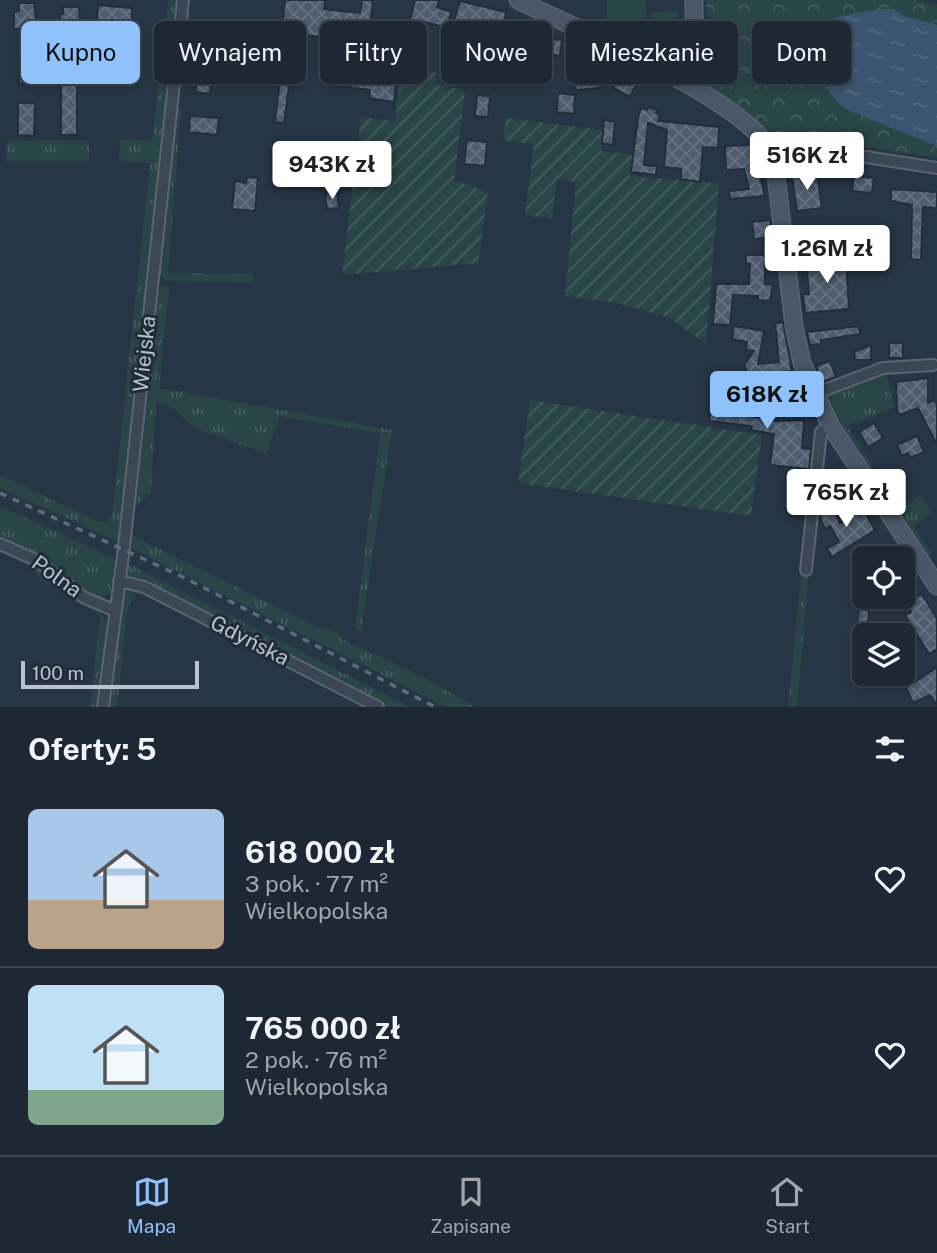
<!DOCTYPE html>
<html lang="pl">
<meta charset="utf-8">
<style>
:root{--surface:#1d2834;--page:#2a3440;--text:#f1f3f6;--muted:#a0a6ac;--line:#3b444f;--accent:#8fc1fd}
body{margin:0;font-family:"Public Sans",sans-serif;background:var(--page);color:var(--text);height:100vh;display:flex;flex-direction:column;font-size:26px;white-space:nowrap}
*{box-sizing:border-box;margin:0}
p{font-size:23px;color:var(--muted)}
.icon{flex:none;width:38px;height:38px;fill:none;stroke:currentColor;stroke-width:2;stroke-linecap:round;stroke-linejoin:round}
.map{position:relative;height:707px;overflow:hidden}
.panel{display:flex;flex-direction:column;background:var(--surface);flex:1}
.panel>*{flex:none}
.hud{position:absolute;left:21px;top:21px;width:896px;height:63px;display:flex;gap:14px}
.fabs{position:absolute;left:852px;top:546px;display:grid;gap:14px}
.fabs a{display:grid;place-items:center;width:63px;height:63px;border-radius:10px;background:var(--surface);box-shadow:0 4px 10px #0003,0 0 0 2px var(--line);font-size:35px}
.scale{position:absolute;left:21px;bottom:18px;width:178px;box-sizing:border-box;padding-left:7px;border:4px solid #b9c2ce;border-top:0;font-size:19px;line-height:24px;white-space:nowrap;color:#b9c2ce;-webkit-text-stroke:5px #202c3a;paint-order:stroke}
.price{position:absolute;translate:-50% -60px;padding:0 16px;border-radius:7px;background:#fff;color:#222;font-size:23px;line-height:46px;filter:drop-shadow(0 2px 4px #0008)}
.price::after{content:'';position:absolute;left:50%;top:42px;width:21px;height:16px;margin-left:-10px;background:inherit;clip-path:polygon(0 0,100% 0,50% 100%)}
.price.on{background:var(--accent);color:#111}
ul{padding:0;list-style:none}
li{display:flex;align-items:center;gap:21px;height:175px;padding:0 28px}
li+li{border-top:2px solid var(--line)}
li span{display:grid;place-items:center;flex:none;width:196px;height:140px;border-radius:10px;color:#555}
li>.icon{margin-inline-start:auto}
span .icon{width:84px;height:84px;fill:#fffc;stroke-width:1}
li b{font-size:30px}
h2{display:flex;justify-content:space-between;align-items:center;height:84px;padding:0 28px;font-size:30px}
.tag{padding:0 24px;border-radius:10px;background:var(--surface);box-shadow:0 4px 10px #0003,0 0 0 2px var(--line);font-size:24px;line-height:63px}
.tag.on{background:var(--accent);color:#111}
.tab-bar{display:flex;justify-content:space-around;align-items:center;height:98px;border-top:2px solid var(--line);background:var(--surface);font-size:19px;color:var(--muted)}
.tab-bar a{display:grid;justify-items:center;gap:4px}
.tab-bar .on{color:var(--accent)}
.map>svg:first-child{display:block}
.grass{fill:url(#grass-tufts)}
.park{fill:url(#park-crowns)}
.garden{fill:url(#garden-furrows)}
.pitch{fill:#294546}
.water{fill:url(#water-ripples)}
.building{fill:url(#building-cross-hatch);stroke:#222e3c;stroke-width:2}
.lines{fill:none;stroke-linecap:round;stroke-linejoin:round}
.street-casing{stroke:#5a6572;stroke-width:14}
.secondary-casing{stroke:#5a6572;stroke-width:19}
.street{stroke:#3b4755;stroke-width:10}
.secondary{stroke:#495768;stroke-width:16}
.rail{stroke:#5d6c7c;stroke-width:3.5;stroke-dasharray:7 7;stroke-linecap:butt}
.labels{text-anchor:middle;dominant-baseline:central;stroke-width:6;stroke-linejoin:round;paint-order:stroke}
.street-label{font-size:21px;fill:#b9c2ce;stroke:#202c3a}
</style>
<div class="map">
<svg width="937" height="707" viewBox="0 0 937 707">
<defs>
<pattern id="grass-tufts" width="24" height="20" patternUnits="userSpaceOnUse" patternTransform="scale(1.75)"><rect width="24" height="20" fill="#294546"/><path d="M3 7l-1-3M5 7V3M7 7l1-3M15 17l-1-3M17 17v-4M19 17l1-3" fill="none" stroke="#465e60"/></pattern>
<pattern id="park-crowns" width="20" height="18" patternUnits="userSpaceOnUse" patternTransform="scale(1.75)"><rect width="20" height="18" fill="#294546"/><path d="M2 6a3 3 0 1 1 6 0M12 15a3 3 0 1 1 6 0" fill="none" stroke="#465e60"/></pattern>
<pattern id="garden-furrows" width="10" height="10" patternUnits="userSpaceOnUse" patternTransform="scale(1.75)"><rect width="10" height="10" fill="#294546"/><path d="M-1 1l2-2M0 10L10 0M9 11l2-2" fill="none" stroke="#465e60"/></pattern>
<pattern id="water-ripples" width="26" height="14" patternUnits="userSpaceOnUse" patternTransform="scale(1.75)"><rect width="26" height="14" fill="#3c546f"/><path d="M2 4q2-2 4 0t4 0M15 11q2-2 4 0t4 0" fill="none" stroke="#566b82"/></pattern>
<pattern id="building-cross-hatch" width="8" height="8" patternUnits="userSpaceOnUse" patternTransform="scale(1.75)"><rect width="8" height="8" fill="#4d5d6f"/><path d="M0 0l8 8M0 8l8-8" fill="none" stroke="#657382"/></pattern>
</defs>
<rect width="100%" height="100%" fill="#273646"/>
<g class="grass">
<path d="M168 0H177L119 542 0 488V475L97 521 106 523 112 516 150 163 119 161 120 139 152 140Z"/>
<path d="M175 107 181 108 168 273 254 274 253 282 171 281 164 279 157 272Z"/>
<path d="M7 140 89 141V161H6Z"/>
<path d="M164 287 169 288 159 388 392 430 361 631 355 629 380 433 280 416 266 454 195 428 172 407 156 402 151 493 135 507 133 536 317 627 338 632 340 638 425 678 476 707H446L127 546 157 291Z"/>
<path d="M886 372 894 408 847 426 862 449 858 451 824 394Z"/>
<path d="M864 451 899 509 920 495 932 512 913 526 932 553 928 556 860 454Z"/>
<path d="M0 506 117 560 110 593 103 597 91 596 39 556 0 540Z"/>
<path d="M0 549C21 555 100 602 106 621 110 635 99 689 97 707H90L100 617 95 611 44 582 28 564Z"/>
<path d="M125 562 410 707H389L251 636 129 579 125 576Z"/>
<path d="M809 573 797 707H788L801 577Z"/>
<path d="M130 588 139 590 128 607 117 707H110L122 595Z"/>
</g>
<g class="park">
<path d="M706 0H915L937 5V158L804 137 803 143 779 140 710 90 703 79V27H711V15H706Z"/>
<path d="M678 11 679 40 651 41 650 12Z"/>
</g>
<g class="garden">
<path d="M401 67 437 73 435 84 465 90 454 180 488 192 478 263 342 275 361 117 395 121Z"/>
<path d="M506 118 603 130 601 151 632 155 630 176 719 183 706 344 670 318 616 303 565 296 576 182 557 179 552 219 525 215 534 145 503 140Z"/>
<path d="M530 400 762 435 751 516 518 483Z"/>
</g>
<path class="pitch" d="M607 0H646L647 22 607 21Z"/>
<path class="water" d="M879 9H894L901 15 937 25V146L845 109C816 85 818 60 825 25L836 17Z"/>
<g class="building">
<path d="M285 0H325L324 9 360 13 362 0H373L364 79 396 82 394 102 369 98 370 90 324 84 326 68 362 73 356 58 357 34 321 31V37L295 34 292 62 301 64 299 80 290 79 284 123 275 122 286 30H282Z"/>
<path d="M415 0H439L437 7 451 12 447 28 421 21 414 47 404 45Z"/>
<path d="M460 1 506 12 495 76 468 72 466 85 454 84 457 64 440 60 445 39 464 43 468 25 454 20Z"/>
<path d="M19 3H34L38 33H19V29H14V12L19 11Z"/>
<path d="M98 5 132 8V21L97 20Z"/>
<path d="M63 7H79L81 37 60 36V14H63Z"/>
<path d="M522 25 543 30 541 38 562 40 560 56 554 55 552 71 517 67Z"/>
<path d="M228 51 244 53 242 77 226 76Z"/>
<rect x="19" y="54" width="16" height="30"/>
<path d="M577 55 605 63 599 88 576 90 573 74Z"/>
<path d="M61 56H79V61H85V75H79L77 88V135H61Z"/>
<path d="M621 74 637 83 630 97 613 88Z"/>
<path d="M197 78 211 80 210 94 195 92Z"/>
<path d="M558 93 575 95 574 114 557 112Z"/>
<path d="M477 95 490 96 488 117 475 116Z"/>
<path d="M18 103H35L34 136 18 135Z"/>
<path d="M648 107 657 110 656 113 660 115 658 121 719 127 718 148 703 147 700 182 681 179V169L664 167 667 130 648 123 644 165 657 166 656 175 631 172 638 118 641 108 647 110Z"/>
<path d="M190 116 219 118 217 135 189 132Z"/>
<path d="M604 120 615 122 613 145 602 143Z"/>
<path d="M467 140 487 142 485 166 464 164Z"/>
<path d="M751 145 755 149 756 173 759 172 765 196 730 199 729 191 749 189 744 169 726 170 725 146Z"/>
<path d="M817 173 822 208 797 211 792 176Z"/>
<path d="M854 176 874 178 872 193 852 191Z"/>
<path d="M247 177 258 178 255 211 232 209 235 181 246 183Z"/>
<path d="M891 189 937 192V208L923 207 921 260 911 259 912 205 891 201Z"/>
<path d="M337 192 339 208 327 209 325 194Z"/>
<path d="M770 220 772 237 754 239 752 222Z"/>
<path d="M746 255H765V284L773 285 770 301 758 300V296L733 295 730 325 713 324 716 284H749L750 264H746Z"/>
<path d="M846 258 849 309 805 313 803 294H809L806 259Z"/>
<path d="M783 322 792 371 783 372 782 391 747 390 748 373 744 365 754 351 746 350 747 342 732 339 734 326 764 331 758 364 779 362 775 323Z"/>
<path d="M859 326 860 334 821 340V344L810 345 807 332Z"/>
<rect x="889" y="343" width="14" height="15"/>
<path d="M871 345V360H855L854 352Z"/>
<path d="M830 361 836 377 822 382 816 366Z"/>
<path d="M928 378V403L934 400 937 405V445L918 408 899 415 897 408 896 382Z"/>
<path d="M720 385 739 388 736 414 777 421 804 420 802 448 811 449 809 469 770 465 774 434 751 430 752 426 709 421 710 412H717Z"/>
<path d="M874 423 883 438 868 447 859 432Z"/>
<path d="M917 436 924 452 910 458 908 453 902 456 897 445Z"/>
<path d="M845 476 854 493 835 506 824 489Z"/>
<path d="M833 507 840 523 858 513 859 515 865 512 875 530 832 557 827 548 839 542 830 526 825 529 820 518V513Z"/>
<path d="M922 594 937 619V649L929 654 905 615 911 612 906 604Z"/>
<path d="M860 600H870L867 635H856Z"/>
<path d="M937 667V706L930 695 913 703 906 688Z"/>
</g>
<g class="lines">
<g class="street-casing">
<g id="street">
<path d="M772 152 789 146 802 147 937 168"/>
<path d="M814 394 883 368 933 365"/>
<path d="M0 544 36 560 83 597 113 610"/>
<path d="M806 570 821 432 830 425"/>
<path d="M119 581 144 587 378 707"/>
<path d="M103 707 123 556 183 0"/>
</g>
</g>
<g class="secondary-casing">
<g id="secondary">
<path d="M518 0C573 28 756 103 774 158L794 326 802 363 830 425 937 586"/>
<path d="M694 0 695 88"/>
</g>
</g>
<use href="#street" class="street"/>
<use href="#secondary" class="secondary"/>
<path class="rail" d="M0 493 185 578 435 707"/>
</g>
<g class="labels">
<g class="street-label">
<text transform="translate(144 354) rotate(-84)">Wiejska</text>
<text transform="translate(57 576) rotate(36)">Polna</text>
<text transform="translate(250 640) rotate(27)">Gdyńska</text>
</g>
</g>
</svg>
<div class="fabs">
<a><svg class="icon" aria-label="locate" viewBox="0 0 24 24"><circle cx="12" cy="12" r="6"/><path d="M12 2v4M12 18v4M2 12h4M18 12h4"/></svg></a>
<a><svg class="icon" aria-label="layers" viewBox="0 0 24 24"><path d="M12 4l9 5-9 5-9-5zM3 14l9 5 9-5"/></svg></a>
</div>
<div class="scale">100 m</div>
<b class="price" style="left:807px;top:192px">516K zł</b>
<b class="price" style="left:332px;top:201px">943K zł</b>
<b class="price" style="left:827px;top:285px">1.26M zł</b>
<b class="price on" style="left:767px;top:431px">618K zł</b>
<b class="price" style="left:846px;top:529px">765K zł</b>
<div class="hud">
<a class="tag on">Kupno</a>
<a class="tag">Wynajem</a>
<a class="tag">Filtry</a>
<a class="tag">Nowe</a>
<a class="tag">Mieszkanie</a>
<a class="tag">Dom</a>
</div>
</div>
<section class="panel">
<h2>Oferty: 5<svg class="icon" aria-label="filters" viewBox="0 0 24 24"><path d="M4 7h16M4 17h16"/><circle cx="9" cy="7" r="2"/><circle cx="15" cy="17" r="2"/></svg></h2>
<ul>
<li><span style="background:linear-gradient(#a9c7e8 65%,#b9a48a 0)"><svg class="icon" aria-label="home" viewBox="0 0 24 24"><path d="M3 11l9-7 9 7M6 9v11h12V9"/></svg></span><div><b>618 000 zł</b><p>3 pok. · 77 m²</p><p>Wielkopolska</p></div><svg class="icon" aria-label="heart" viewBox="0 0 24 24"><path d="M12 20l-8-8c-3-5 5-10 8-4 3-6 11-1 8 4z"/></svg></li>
<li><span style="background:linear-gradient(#bfe0f5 75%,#7fa58c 0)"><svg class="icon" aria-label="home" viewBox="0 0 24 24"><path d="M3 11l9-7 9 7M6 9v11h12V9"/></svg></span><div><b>765 000 zł</b><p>2 pok. · 76 m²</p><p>Wielkopolska</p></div><svg class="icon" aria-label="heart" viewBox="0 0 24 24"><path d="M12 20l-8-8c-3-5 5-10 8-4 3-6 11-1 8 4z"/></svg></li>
</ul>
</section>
<nav class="tab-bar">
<a class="on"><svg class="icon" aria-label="map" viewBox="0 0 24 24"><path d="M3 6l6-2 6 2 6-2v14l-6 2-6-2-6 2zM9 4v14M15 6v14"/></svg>Mapa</a>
<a><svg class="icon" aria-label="saved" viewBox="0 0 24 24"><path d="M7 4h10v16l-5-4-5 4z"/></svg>Zapisane</a>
<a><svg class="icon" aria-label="home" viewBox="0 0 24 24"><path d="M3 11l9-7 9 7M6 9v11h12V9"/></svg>Start</a>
</nav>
